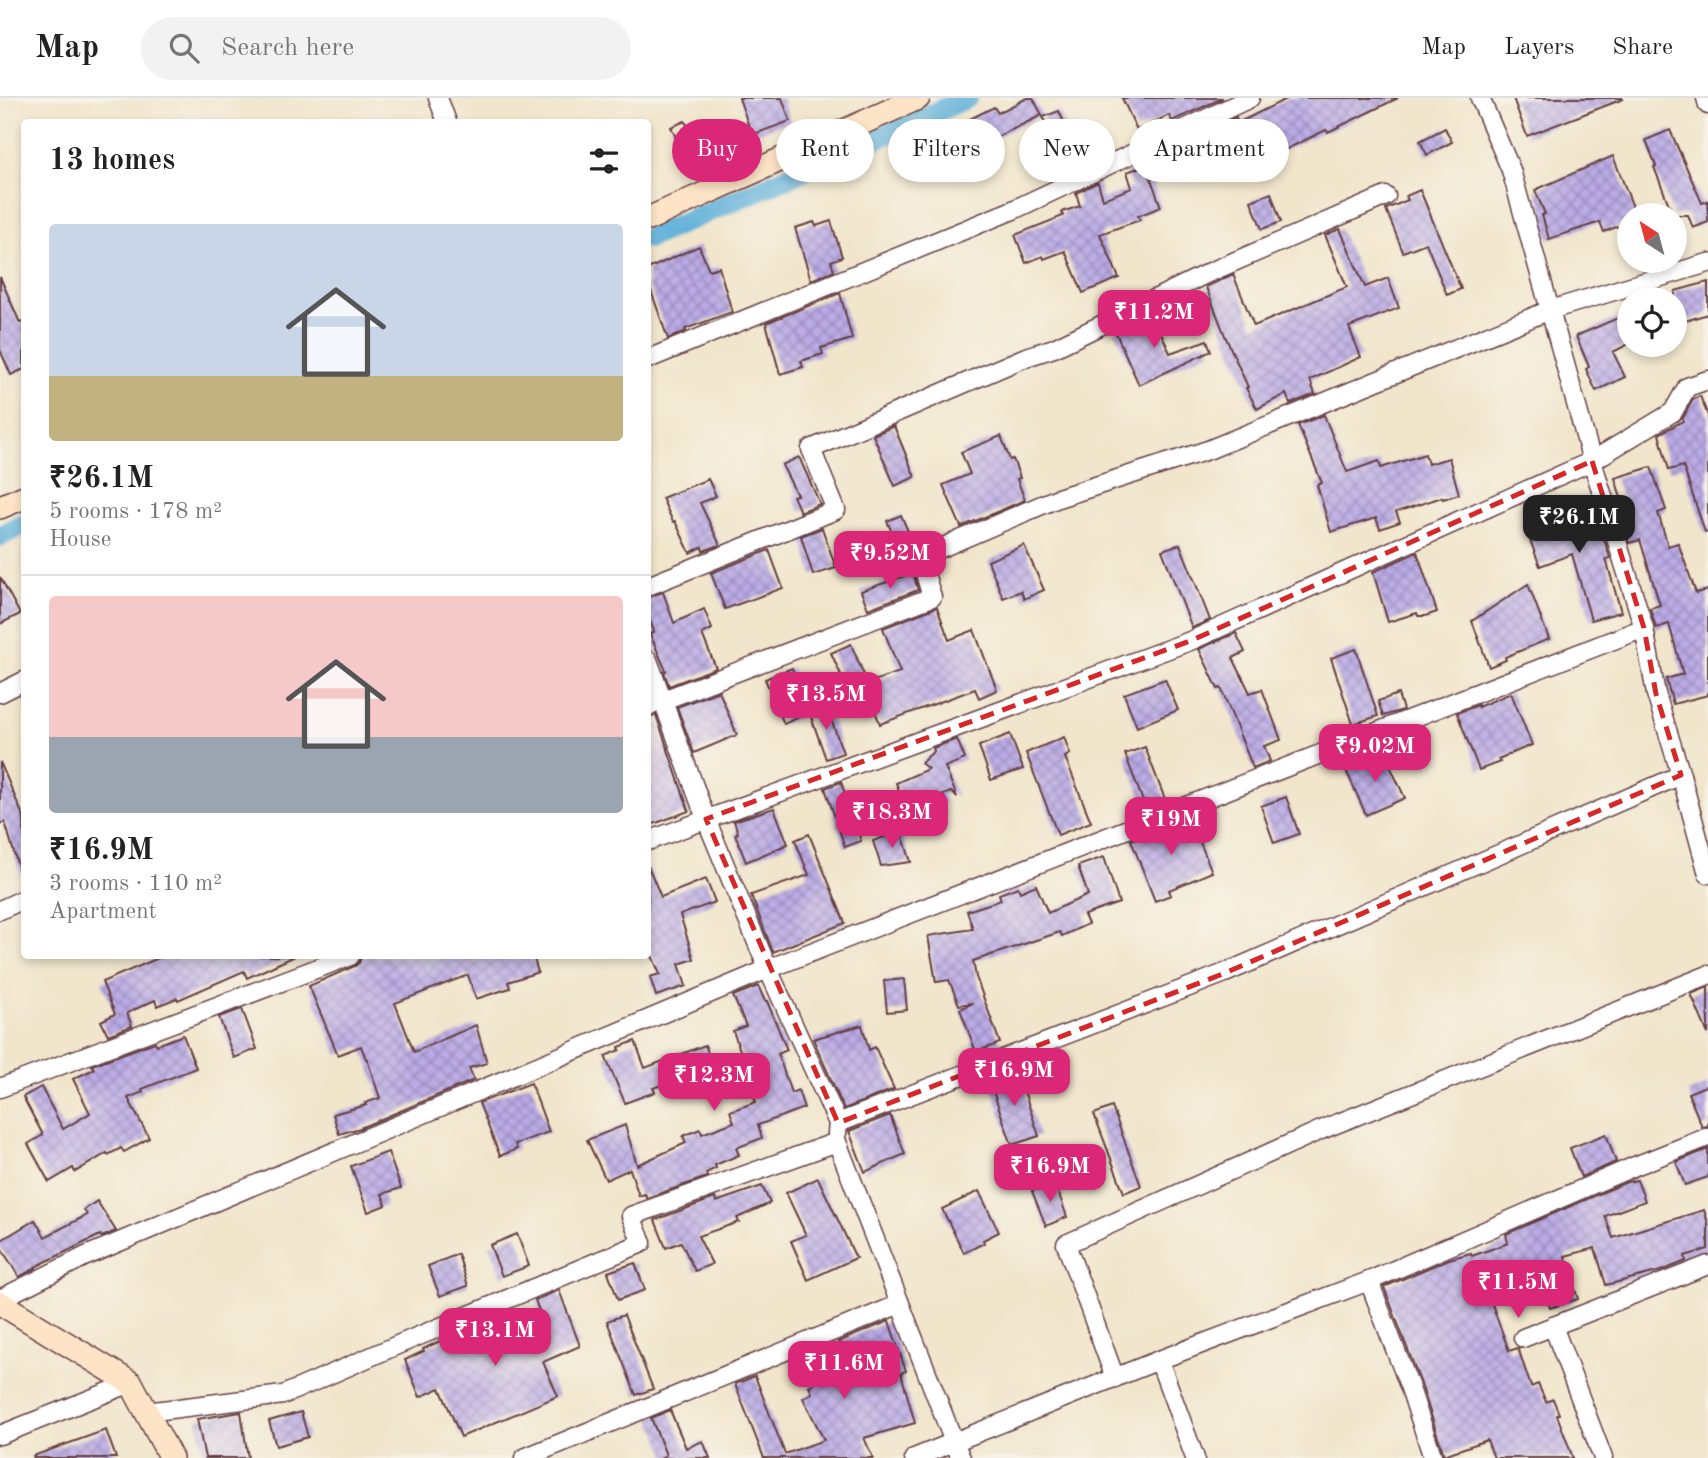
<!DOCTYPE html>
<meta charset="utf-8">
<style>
:root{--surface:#fff;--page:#f2f2f2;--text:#222;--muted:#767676;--line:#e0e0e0;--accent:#db2777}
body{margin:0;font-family:"Old Standard TT",serif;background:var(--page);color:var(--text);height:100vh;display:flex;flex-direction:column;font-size:26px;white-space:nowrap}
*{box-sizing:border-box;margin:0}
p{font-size:23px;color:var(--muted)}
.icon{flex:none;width:38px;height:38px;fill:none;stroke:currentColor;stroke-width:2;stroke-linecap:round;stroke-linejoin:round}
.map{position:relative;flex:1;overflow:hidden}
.drawer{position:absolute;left:21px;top:21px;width:630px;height:840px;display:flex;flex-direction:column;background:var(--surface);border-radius:7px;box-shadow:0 4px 10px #0003}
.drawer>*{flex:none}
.banner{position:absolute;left:672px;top:21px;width:665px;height:63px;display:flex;gap:14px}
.needle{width:46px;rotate:324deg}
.fabs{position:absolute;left:1617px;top:105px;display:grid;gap:14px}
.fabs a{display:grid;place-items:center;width:70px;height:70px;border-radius:50%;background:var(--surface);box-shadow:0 4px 10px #0003;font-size:35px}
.price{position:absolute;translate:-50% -60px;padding:0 16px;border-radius:14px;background:var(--accent);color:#fff;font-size:23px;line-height:46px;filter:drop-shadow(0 2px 4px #0008)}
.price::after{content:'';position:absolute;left:50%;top:42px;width:21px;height:16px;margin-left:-10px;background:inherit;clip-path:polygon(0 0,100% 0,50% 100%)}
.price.selected{background:#222;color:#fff}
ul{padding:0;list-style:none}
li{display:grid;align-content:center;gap:14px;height:371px;padding:0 28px}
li+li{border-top:2px solid var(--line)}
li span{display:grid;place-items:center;height:217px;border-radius:7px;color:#555}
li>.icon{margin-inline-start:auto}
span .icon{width:126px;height:126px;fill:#fffc;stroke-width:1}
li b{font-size:30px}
h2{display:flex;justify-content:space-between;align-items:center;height:84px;padding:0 28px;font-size:30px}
.tag{padding:0 24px;border-radius:32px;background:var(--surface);box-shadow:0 4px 10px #0003;font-size:24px;line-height:63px}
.tag.selected{background:var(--accent);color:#fff}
header{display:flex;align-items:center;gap:42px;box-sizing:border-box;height:98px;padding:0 35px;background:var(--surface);border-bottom:2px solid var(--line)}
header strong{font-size:33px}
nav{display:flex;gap:38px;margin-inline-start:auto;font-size:24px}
.search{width:490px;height:63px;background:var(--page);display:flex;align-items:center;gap:18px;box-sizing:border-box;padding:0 24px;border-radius:38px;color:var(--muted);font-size:26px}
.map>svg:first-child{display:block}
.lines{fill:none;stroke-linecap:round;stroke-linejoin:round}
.canal{stroke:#5fb0da;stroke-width:21}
.building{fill:url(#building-cross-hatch)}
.minor-casing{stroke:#633d43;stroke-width:21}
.secondary-casing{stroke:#633d43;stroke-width:26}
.minor{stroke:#fff;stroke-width:18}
.secondary{stroke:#fee4c6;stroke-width:23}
.marked{fill:none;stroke:#d62828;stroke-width:5;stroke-dasharray:14 9;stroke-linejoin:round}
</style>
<header>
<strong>Map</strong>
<div class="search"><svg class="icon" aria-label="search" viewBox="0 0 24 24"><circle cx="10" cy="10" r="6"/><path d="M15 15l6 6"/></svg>Search here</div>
<nav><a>Map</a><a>Layers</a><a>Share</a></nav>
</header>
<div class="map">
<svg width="1708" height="1360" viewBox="0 0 1708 1360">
<defs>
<pattern id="building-cross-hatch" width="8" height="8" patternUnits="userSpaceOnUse" patternTransform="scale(1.75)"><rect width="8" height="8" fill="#bbabe6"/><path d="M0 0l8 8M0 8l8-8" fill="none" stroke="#9a8bbb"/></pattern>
</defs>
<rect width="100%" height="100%" fill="#f7f3e8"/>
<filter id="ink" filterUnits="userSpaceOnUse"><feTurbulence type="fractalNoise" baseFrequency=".0143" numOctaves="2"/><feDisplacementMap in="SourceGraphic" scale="14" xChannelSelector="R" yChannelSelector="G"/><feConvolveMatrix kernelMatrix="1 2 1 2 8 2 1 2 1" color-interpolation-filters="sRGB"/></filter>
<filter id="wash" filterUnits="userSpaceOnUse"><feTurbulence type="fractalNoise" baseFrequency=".00686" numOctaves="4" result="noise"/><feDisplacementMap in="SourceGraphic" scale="28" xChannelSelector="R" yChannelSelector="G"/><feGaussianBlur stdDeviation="1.57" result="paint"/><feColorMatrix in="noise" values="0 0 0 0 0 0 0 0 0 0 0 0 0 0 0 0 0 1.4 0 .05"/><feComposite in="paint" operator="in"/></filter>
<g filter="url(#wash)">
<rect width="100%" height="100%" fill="#f1e5cb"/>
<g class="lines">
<g class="canal">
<path d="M648 140 892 34 967 0"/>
<path d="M0 438 24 426"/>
</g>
</g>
<g id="blocks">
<g class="building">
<path d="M739 0H782L790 23 752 37Z"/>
<path d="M1027 0H1033L1042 17 972 51 973 53 958 60 948 38 965 30 962 25 994 9 998 15Z"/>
<path d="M1122 0H1223L1172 23 1169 17 1137 32Z"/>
<path d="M1288 0H1398L1328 34 1326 32 1241 73 1219 27 1236 19 1238 25Z"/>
<path d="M1513 0H1622L1623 1 1527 38Z"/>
<path d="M1059 13 1078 57 1062 63 1043 19Z"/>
<path d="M685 23 701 57 687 63 671 29Z"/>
<path d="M1445 30 1452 44 1427 57 1420 43Z"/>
<path d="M1670 32 1702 105 1708 103V124L1693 130 1688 117H1673L1654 69 1656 68 1646 42Z"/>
<path d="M1613 58 1636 117H1629V124L1604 134 1600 124 1549 141 1542 117 1545 116 1535 92Z"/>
<path d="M1146 67 1161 109 1138 118 1140 122 1100 136 1119 180 1083 195 1065 153 1044 161 1043 158 1026 165 1015 137 1063 118 1062 114 1080 108 1076 95 1096 85H1098L1103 101 1132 90 1127 74Z"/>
<path d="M1420 92 1461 191 1447 197 1426 145 1403 154 1386 111 1408 102 1406 98Z"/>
<path d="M1271 95 1281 124 1262 131 1251 103Z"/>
<path d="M831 123 842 159 831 163 834 173 811 182 795 130 814 124 816 128Z"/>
<path d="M1340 131 1365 189 1388 180 1399 210 1349 229 1361 259 1310 282 1315 296 1290 306 1286 296 1257 311 1246 290 1248 289 1226 240 1206 189 1233 176 1254 228 1347 189 1325 137Z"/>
<path d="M699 148 709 172 719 169 732 214 685 231 686 233 668 241 650 190 648 191V171Z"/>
<path d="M0 179 20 225 24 223V271L11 277 0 252Z"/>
<path d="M1708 184V216L1675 226V193Z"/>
<path d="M840 195 852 241 821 250 823 256 801 263 803 269 780 276 766 225Z"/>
<path d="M1152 215 1170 255 1207 242 1211 253 1139 287 1115 233Z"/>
<path d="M1620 219 1629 241V246L1613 254 1625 279 1596 293 1586 271 1589 269 1576 238Z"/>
<path d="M1700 298 1708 318V433L1705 434 1683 368 1669 372 1659 336 1683 323V320L1693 301Z"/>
<path d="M1324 317 1347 374 1379 363 1381 370 1425 356 1428 366 1449 360 1459 396 1443 401 1442 399 1396 414 1400 424 1380 431 1376 420 1331 434 1317 387 1322 385 1298 327Z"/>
<path d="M894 328 915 379 895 388 873 337Z"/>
<path d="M1001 338 1010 362 1013 361 1020 380 1017 381 1025 402 961 429 943 387 970 376 961 354Z"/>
<path d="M799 359 820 406 800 414 793 398 797 397 782 367Z"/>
<path d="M1651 369 1666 412 1658 415 1668 448 1678 445 1696 495 1708 492V597L1673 606 1666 581 1683 576 1669 526 1656 530 1650 510 1660 507 1640 442 1629 445 1624 427 1629 426 1615 380Z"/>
<path d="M708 381 716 398 700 405 720 447 703 453 702 449 690 455 675 423 673 424 662 400Z"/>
<path d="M1580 401 1592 438 1602 435 1610 460 1606 461 1621 514 1591 522 1572 456 1540 468 1530 442 1547 435 1541 414Z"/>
<path d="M901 417 914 447 900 453 887 423Z"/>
<path d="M822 430 836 470 813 477 801 438Z"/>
<path d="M1180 446 1210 522 1192 530 1162 452Z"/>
<path d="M1024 447 1044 492 1024 501 1021 493 1003 500 988 463Z"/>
<path d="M769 452 783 490 725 511 711 475Z"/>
<path d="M1417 454 1437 514 1425 518H1418L1417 515 1388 524 1373 474Z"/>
<path d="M913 475 918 492 868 511 861 493Z"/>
<path d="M0 479 20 516 0 526Z"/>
<path d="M1528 486 1549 541 1505 559 1506 562 1489 569 1472 523Z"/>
<path d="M663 494 674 525 704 511 712 531 702 536 716 570 669 588 664 574 666 573 650 536 654 534 648 516V499Z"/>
<path d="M937 509 949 542 974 532 997 592 979 600 975 591 880 626 865 586 900 574 883 530Z"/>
<path d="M1236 535 1245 554 1233 560 1250 595 1262 591 1281 642 1264 648 1270 663 1253 670 1221 590 1218 591 1199 551Z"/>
<path d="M851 546 866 582 847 590 831 555Z"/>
<path d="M1356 551 1378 618 1353 626 1331 560Z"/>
<path d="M792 570 808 615 784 626 765 581Z"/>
<path d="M1165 581 1178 612 1137 629 1124 596Z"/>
<path d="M719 593 737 637 694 655 677 609Z"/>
<path d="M1511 595 1532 647 1498 661 1500 664 1479 672 1457 615 1478 607V609Z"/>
<path d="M1398 596 1403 612 1383 618 1378 603Z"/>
<path d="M826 607 843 655 826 661 809 613Z"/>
<path d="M656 617 689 713 648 728V619Z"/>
<path d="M1010 636 1023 671 991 682 979 648Z"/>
<path d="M1064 639 1070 656 1065 659 1091 724 1058 737 1026 655Z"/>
<path d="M957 641 965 661 945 669 957 699 951 694 943 697 946 704 910 719 896 685 928 671 921 665 934 653 933 650Z"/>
<path d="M1145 649 1166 704 1146 711 1125 656Z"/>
<path d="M1384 655 1405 700 1366 717 1346 672Z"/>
<path d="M0 664 24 720V774L20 775 5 724 0 726Z"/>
<path d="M841 684 861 743 845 749 825 690Z"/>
<path d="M1286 699 1299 736 1274 745 1261 708Z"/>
<path d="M774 710 788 746 746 764 735 736 738 735 734 723Z"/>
<path d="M1190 719 1212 774 1169 792 1171 797 1155 803 1131 742Z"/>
<path d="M901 733 911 764 881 768 873 743Z"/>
<path d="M809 736 845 825 773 854 751 797 809 777 795 742Z"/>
<path d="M1104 759 1119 805 1084 817 1088 826 1062 838 1060 834 973 863 976 879 1000 945 976 954 960 911 973 905 959 907 949 882 936 884 928 838 973 831 967 813 1001 802 999 796 1018 789 1020 794 1036 787 1048 815 1088 797 1078 768Z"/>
<path d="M648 768 661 799 706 781 715 804 680 817 694 861 679 866 686 888 656 898 650 879 660 876 648 849Z"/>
<path d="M163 858H295L247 880 244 873 178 902 177 900 157 908 155 902 127 915 132 928 108 937 101 923 115 916 102 884Z"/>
<path d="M364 858H533L538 874 508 884 510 890 476 901 468 877 395 905 414 954 476 927 487 965 469 970 474 982 360 1030 339 1036 333 1016 366 1007 365 1005 380 1000 367 961H366L361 948 338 957 309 888 355 868 359 865 361 859Z"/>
<path d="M904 881 907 912 887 914 884 883Z"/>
<path d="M758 888 765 903H767L787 952 778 956 791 995 798 992 804 1010 758 1027 762 1040 736 1050 739 1057 715 1067 716 1070 706 1075 707 1079 647 1100 645 1096 639 1098 630 1071 606 1082 587 1042 625 1027 637 1067 686 1045 683 1038 700 1031 702 1036 734 1024 730 1013 756 1004 745 975 748 974 733 933 746 928 733 898Z"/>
<path d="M1708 889V936L1691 896Z"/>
<path d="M242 911 257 951 234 960 219 919Z"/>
<path d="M862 927 869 952 875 949 894 991 844 1011 813 941Z"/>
<path d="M183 937 196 970 142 991 143 994 128 1000 149 1040 124 1054 121 1050 108 1057 107 1055 75 1074 73 1070 49 1084 28 1046 43 1037 23 999 41 989 63 1031 90 1015 73 981 94 971 92 967 155 944 157 947Z"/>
<path d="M635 943 645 970 705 947 713 968 653 990 655 994 625 1005 605 958 620 952 619 949Z"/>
<path d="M1017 972 1039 1038 1012 1047 989 982Z"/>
<path d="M531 985 549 1034 515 1046 517 1051 500 1058 479 1005Z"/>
<path d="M1708 987V1028L1702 1029 1688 995Z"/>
<path d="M1112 1009 1141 1088 1124 1095 1094 1016Z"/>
<path d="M890 1017 905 1056 865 1074 849 1033Z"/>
<path d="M1606 1036 1616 1064 1581 1079 1570 1050Z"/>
<path d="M1708 1051V1079L1685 1087 1676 1064Z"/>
<path d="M388 1054 401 1090 382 1096 386 1107 368 1114 351 1068Z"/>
<path d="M818 1080 856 1160 808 1182 791 1143 806 1137 786 1095Z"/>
<path d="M1637 1082 1645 1103 1605 1118 1613 1140 1704 1112 1708 1125V1151L1685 1158 1686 1163 1661 1173 1606 1187 1595 1150 1565 1158 1578 1201 1550 1210 1538 1169 1485 1187 1509 1253 1518 1250 1531 1289 1538 1286 1546 1304 1553 1301 1559 1316 1557 1317 1573 1360H1494L1487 1342 1444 1357 1421 1286 1384 1189 1449 1161 1471 1155 1472 1158 1508 1145 1506 1136 1627 1084Z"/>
<path d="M1055 1085 1067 1119 1046 1128 1032 1093Z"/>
<path d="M762 1088 770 1105 737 1120 739 1124 698 1138 712 1166 695 1173 681 1144 666 1150 655 1122 715 1100 716 1104Z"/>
<path d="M979 1093 999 1134 983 1142 984 1145 964 1155 942 1111Z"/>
<path d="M97 1103 116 1133 102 1139 100 1137 35 1169 36 1170 19 1179 0 1148V1143L35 1122 45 1139 87 1117 84 1112Z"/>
<path d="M517 1136 529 1168 502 1178 490 1147Z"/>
<path d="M458 1156 468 1188 440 1198 428 1168Z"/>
<path d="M635 1165 645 1192 618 1202 608 1174Z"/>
<path d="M559 1192 580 1248 543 1264 558 1298 461 1339 440 1290 420 1299 405 1262 424 1253 423 1251 459 1234 460 1238 498 1223 506 1243 544 1226 535 1202Z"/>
<path d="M624 1217 653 1291 636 1297 607 1223Z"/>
<path d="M889 1223 906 1273 901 1275 915 1325 864 1340 873 1360H764L735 1286 755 1278 785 1356 824 1342 803 1300 812 1295 809 1288 828 1279V1278L848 1271 838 1244Z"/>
<path d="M670 1312 686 1350 703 1343 710 1360H662L666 1357 651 1320Z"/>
<path d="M241 1314 248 1360H205L197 1321Z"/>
<path d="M301 1314 308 1339 276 1348 269 1323Z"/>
<path d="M106 1332 116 1360H34L33 1358Z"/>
</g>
</g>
</g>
<g filter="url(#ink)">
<use href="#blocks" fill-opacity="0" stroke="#633d43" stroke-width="2"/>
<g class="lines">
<g class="minor-casing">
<g id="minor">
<path d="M438 0 447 24"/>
<path d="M1480 0 1511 72 1592 363 1644 530 1656 596 1681 677 1708 776"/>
<path d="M1706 0 1708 7"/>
<path d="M648 261 1013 112 1250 0"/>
<path d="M648 488 836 412 811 351 1026 259 1054 250 1208 175 1386 98"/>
<path d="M648 562 706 721 768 871 838 1025 837 1035"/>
<path d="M0 595 24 583"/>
<path d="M648 608 932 499 920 459 1058 400 1208 352 1550 212 1708 165"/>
<path d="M648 743 1190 543 1592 363 1673 314 1687 289 1708 282"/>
<path d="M0 812 24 801"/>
<path d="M0 990 350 858"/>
<path d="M838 1025 1225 875 1681 677"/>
<path d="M1369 1183 1635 1068 1708 1039"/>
<path d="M0 1201 86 1158 768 871 1644 530"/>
<path d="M1553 1228 1603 1360"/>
<path d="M1523 1240 1708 1167"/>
<path d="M1159 1262 1195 1360"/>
<path d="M1115 1280 1066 1146 1321 1032 1708 877"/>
<path d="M146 1314 283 1297 402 1245 642 1145 631 1118 837 1044 954 1344 1159 1262 1369 1183 1410 1290 1433 1360"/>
<path d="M0 1337 131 1285"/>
<path d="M524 1360 900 1206"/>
<path d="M914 1360 954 1344 961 1360"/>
</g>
</g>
<g class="secondary-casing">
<g id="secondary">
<path d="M648 121 918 0"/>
<path d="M0 409 24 399"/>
<path d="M0 1205 131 1285 171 1360"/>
</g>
</g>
<use href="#minor" class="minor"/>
<use href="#secondary" class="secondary"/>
</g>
</g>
<path class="marked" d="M1592 363 1644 530 1656 596 1681 677 1225 875 838 1025 706 721 1190 543Z"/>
</svg>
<div class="fabs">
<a><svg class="needle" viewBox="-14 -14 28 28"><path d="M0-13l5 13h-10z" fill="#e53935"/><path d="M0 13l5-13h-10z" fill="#767676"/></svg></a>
<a><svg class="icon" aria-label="locate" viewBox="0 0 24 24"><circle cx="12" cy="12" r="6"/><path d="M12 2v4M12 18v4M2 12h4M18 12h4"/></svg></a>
</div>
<b class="price" style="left:1154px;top:252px">₹11.2M</b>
<b class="price selected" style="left:1579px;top:457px">₹26.1M</b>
<b class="price" style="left:890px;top:493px">₹9.52M</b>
<b class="price" style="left:826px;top:634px">₹13.5M</b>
<b class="price" style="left:1375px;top:686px">₹9.02M</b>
<b class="price" style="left:892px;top:752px">₹18.3M</b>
<b class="price" style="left:1171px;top:759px">₹19M</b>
<b class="price" style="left:1014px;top:1010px">₹16.9M</b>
<b class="price" style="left:714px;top:1015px">₹12.3M</b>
<b class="price" style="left:1050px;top:1106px">₹16.9M</b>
<b class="price" style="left:1518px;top:1222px">₹11.5M</b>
<b class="price" style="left:495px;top:1270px">₹13.1M</b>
<b class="price" style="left:844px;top:1303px">₹11.6M</b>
<div class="banner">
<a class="tag selected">Buy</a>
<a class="tag">Rent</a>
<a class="tag">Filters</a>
<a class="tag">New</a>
<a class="tag">Apartment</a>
</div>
<section class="drawer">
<h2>13 homes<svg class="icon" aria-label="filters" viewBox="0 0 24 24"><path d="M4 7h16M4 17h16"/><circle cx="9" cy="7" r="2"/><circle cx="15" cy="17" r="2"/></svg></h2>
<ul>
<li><span style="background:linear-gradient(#c9d6e8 70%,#c2b280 0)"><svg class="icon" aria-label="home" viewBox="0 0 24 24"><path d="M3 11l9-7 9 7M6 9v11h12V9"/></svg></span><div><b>₹26.1M</b><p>5 rooms · 178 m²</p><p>House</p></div></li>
<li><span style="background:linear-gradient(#f6c9c9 65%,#9aa5b1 0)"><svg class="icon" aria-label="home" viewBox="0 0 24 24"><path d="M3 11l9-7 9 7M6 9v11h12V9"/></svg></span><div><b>₹16.9M</b><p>3 rooms · 110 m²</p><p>Apartment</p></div></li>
</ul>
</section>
</div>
